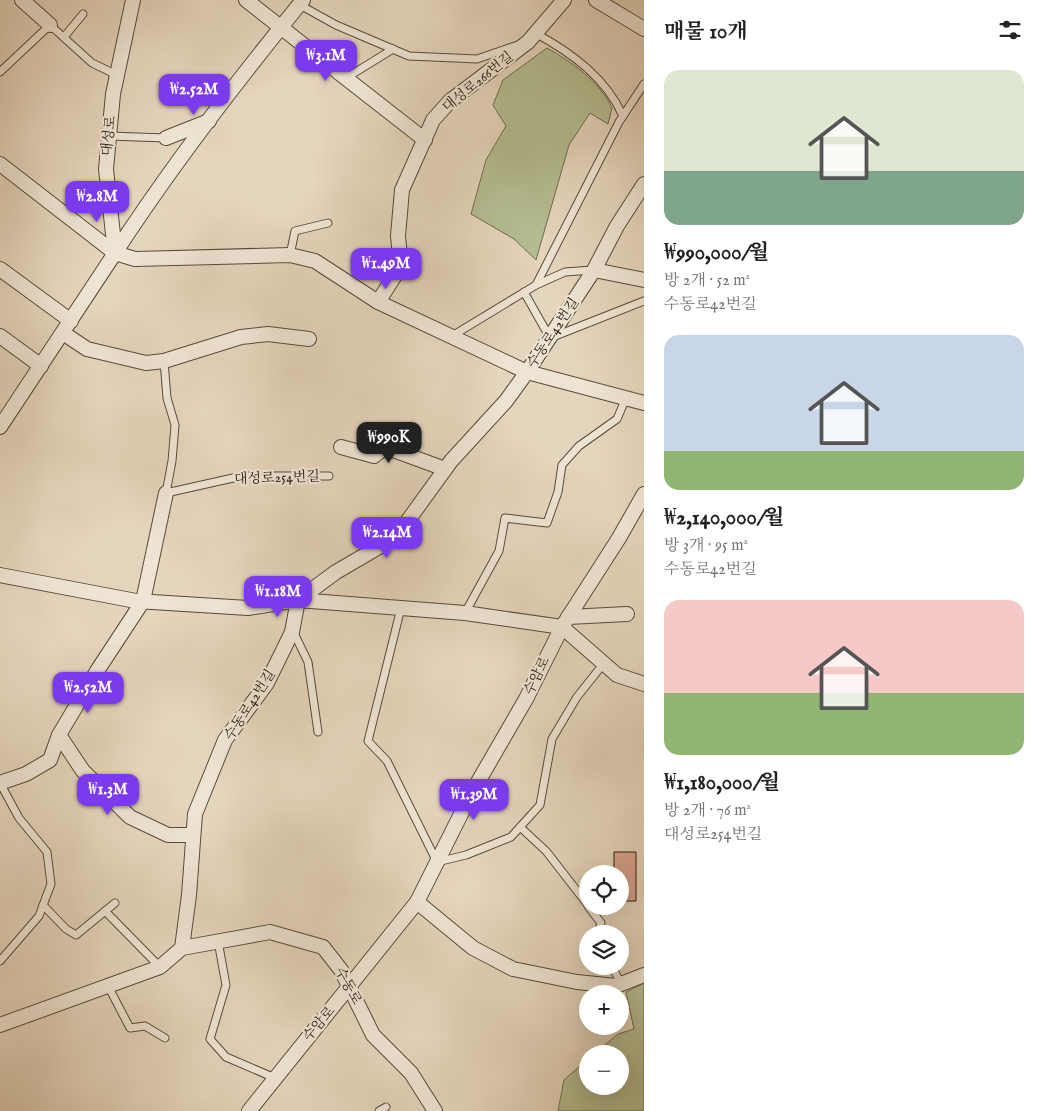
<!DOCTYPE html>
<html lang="ko">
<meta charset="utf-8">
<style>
:root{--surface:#fff;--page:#f6f6f6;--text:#222;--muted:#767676;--accent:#7c3aed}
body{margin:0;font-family:"IM FELL English","Noto Serif KR",serif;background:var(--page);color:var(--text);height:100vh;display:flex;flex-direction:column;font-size:19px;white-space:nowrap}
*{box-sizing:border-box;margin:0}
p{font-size:16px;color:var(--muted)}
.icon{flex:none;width:28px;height:28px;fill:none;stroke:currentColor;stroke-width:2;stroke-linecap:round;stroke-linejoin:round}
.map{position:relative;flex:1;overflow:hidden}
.panel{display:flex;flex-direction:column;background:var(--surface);width:400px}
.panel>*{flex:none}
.tools{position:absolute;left:579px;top:865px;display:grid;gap:10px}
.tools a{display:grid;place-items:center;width:50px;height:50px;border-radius:50%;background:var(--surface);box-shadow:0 5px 20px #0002;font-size:25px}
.price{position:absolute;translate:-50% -42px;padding:0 11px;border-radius:10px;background:var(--accent);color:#fff;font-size:16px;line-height:32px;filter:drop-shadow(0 1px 2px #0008)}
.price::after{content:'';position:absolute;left:50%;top:30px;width:15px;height:11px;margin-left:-8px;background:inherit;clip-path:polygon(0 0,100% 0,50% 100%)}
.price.current{background:#222;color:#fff}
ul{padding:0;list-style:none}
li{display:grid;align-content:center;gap:10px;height:265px;padding:0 20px}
li span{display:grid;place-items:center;height:155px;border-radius:15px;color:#555}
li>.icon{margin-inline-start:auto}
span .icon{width:90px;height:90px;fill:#fffc;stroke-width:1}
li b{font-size:21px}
h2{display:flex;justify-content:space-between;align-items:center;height:60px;padding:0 20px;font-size:21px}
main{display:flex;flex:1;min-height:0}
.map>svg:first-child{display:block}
.green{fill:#b4bd91;stroke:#6e6d50}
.building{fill:#d8a38f;stroke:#291d0f}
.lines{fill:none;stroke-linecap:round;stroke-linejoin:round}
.lane-casing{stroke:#584b3a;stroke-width:9}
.street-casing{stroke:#584b3a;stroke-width:16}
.lane{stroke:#eee4d3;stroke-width:7}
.street{stroke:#eee4d3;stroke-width:14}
.labels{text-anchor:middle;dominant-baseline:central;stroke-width:4.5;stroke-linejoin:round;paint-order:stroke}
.street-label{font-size:14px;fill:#291d0f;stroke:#eee4d3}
</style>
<main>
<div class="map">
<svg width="644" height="1111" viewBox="0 0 644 1111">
<rect width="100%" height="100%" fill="#e5d5bc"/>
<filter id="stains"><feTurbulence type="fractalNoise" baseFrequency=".004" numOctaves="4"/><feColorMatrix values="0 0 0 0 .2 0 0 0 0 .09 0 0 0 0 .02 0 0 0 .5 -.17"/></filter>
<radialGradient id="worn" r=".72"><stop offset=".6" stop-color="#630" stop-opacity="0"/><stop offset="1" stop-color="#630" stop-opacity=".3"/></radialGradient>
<g class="green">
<path d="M547 48C572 62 600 82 612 108L608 124 590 113 569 145 536 260 514 239 471 214 486 160 506 126 493 105 503 80Z"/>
<path d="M644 983V1111H558L564 1080 587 1060 588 1086H620V1054H594L618 1034 634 1029 626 992Z"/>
</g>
<path class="building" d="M614 852H636V901H620V874H614Z"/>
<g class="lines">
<g class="lane-casing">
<g id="lane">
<path d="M300 5 336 25 409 56 477 59 515 46"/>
<path d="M535 33C572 53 606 78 623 116"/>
<path d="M64 37 83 14"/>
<path d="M0 72 50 25 92 63 117 75"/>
<path d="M346 78 393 49"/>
<path d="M109 136 166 138"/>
<path d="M290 255 295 231 328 223"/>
<path d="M536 285 565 272 593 270"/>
<path d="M524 292 550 338 644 301"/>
<path d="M452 336 536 285 619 122 644 84"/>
<path d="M164 361 167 398 175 425 172 461 166 493 242 476H329"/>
<path d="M401 608 368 741 387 761 437 862 466 855 511 837 540 805 552 739 577 697 604 663"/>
<path d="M465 613 499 551 505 518 547 523 558 492 562 465 579 446 617 419 626 398"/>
<path d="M293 631 308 662 318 732"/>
<path d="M0 783 19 818 47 852 51 884 39 916 0 961"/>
<path d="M520 827 546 851 588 905"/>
<path d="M43 905 66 929 76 935 115 903"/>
<path d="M588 906 601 923 598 934"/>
<path d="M105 911 160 967"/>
<path d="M218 941 226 985 210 1039 226 1057 275 1078"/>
<path d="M612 966 621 984"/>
<path d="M108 986 130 1028 145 1026 165 1038"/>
<path d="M379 1111 386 1107"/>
</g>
</g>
<g class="street-casing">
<g id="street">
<path d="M22 0 50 25"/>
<path d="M246 0 425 140"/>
<path d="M596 0 644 29"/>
<path d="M166 138 209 121"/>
<path d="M0 164 115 253 135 259 290 255 315 261 378 302 527 372 644 403"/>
<path d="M115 253C172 165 237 81 303 0"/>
<path d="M0 269 71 321"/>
<path d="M594 270 644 280"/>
<path d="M378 302 401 266 398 236 402 190 433 120 450 101 528 42 564 0"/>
<path d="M63 333 87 349 146 363 164 361 241 337 268 334 309 339"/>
<path d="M0 336 41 366"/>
<path d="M0 427 115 253 106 169 113 94 133 0"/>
<path d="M341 447 374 456 385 447 445 469"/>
<path d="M0 575 136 601 248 608 298 600 465 613 562 627 617 675 644 684"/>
<path d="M568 617 627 614"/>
<path d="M59 735 83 771 130 817 168 835H193"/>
<path d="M0 783 26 774 50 760 59 735 97 671 143 601 166 493"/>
<path d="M417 902 473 948 513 969 577 982 616 986 644 975"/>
<path d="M182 948 189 895 195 814 225 740 267 683 292 632 298 600 336 572 396 537 451 461 506 401 527 372 594 270 617 226 644 184"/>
<path d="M0 1025 160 967 182 948 270 932 323 947 341 970 373 1035 411 1073 435 1111"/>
<path d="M249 1111 417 902 471 794 526 699 562 627 619 538 644 494"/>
</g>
</g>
<use href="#lane" class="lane"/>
<use href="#street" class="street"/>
</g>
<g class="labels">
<g class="street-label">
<text transform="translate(478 82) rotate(-39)">대성로266번길</text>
<text transform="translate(109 136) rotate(-84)">대성로</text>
<text transform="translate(553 333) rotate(-56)">수동로42번길</text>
<text transform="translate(277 478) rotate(-2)">대성로254번길</text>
<text transform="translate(537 676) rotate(-64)">수암로</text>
<text transform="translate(250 705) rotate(-57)">수동로42번길</text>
<text transform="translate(348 986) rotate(61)">수동로</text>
<text transform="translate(319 1024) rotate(-50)">수암로</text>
</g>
</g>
<rect width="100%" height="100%" filter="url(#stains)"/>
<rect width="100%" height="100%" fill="url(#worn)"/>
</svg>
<div class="tools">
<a><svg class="icon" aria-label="locate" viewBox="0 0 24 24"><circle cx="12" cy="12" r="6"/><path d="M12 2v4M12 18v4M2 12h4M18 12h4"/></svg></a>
<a><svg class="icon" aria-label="layers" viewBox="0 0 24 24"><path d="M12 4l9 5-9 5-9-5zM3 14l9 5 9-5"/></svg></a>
<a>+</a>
<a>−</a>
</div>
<b class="price" style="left:326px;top:82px">₩3.1M</b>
<b class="price" style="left:194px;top:116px">₩2.52M</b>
<b class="price" style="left:97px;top:223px">₩2.8M</b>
<b class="price" style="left:386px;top:290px">₩1.49M</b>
<b class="price current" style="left:389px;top:464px">₩990K</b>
<b class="price" style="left:387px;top:559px">₩2.14M</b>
<b class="price" style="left:278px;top:618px">₩1.18M</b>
<b class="price" style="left:88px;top:714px">₩2.52M</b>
<b class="price" style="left:108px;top:816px">₩1.3M</b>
<b class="price" style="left:474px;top:821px">₩1.39M</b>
</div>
<section class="panel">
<h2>매물 10개<svg class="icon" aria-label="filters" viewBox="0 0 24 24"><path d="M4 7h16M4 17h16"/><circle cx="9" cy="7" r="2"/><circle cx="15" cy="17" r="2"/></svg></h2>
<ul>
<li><span style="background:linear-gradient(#dfe7d0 65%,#7fa58c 0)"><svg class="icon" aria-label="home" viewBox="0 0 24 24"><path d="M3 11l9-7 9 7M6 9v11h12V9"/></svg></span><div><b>₩990,000/월</b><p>방 2개 · 52 m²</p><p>수동로42번길</p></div></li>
<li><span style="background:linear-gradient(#c9d6e8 75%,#8fb573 0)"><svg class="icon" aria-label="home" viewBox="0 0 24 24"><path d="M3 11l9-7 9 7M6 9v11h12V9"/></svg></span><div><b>₩2,140,000/월</b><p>방 3개 · 95 m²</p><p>수동로42번길</p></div></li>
<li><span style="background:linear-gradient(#f6c9c9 60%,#8fb573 0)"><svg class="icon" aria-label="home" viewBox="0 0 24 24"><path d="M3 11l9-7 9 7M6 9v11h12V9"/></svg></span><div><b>₩1,180,000/월</b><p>방 2개 · 76 m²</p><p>대성로254번길</p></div></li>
</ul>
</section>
</main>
